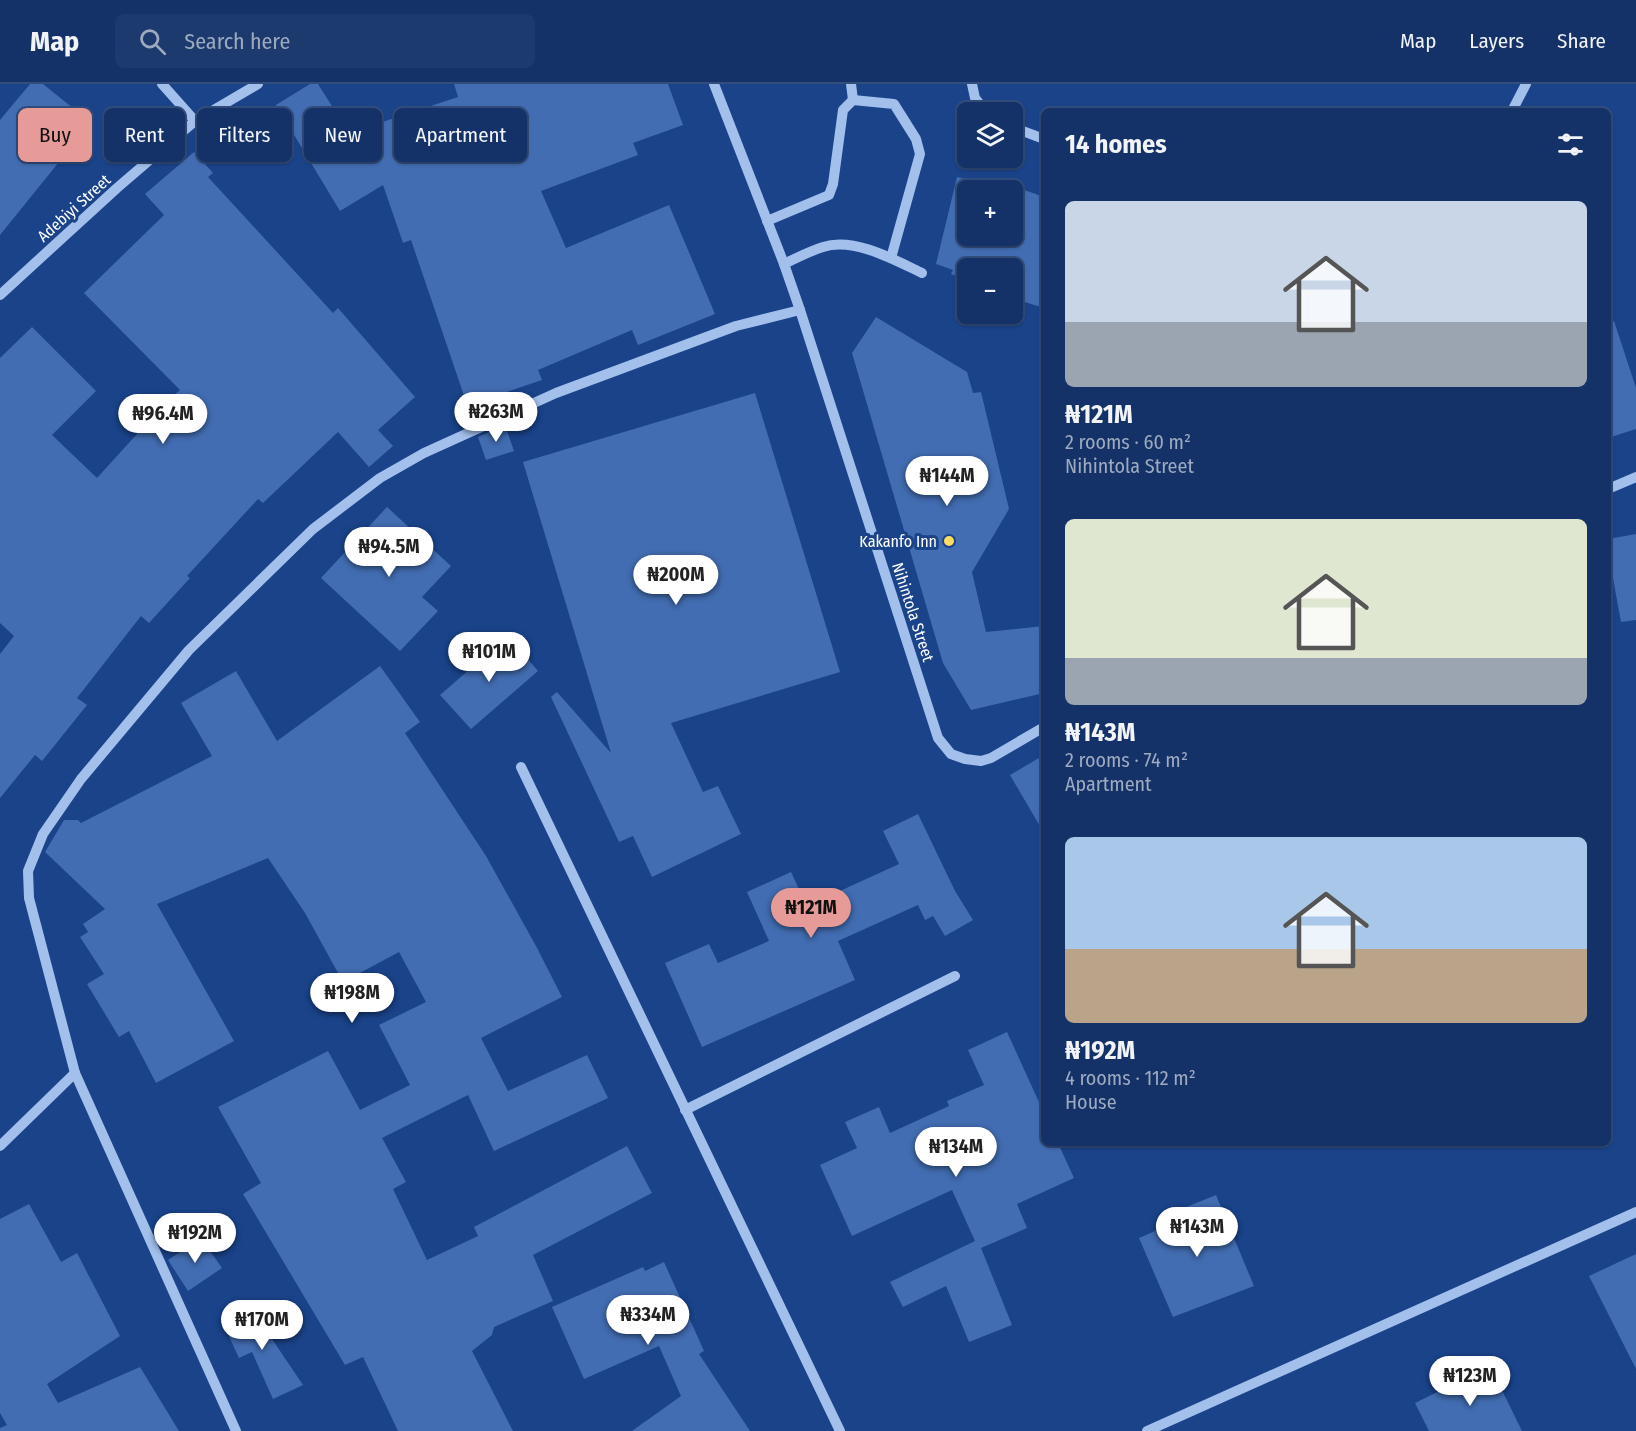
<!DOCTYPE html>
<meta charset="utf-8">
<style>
:root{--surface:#143268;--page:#1d3a6e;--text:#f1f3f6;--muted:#9daac0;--line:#334d7c;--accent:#e69b98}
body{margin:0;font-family:"Fira Sans Condensed",sans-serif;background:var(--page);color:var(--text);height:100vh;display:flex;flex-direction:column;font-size:22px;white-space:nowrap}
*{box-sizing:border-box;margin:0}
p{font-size:20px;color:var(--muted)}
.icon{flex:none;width:33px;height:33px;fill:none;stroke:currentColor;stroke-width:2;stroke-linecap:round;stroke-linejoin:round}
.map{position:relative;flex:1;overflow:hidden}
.sheet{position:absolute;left:1041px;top:24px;width:570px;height:1038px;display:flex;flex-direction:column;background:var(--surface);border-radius:9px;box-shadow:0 2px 4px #0004,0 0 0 2px var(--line)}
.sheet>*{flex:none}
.banner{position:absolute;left:18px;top:24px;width:570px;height:54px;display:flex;gap:12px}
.controls{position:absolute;left:957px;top:18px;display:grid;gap:12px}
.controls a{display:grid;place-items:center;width:66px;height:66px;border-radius:9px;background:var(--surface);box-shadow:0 2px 4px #0004,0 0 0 2px var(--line);font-size:30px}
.price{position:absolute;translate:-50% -51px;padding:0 14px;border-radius:21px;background:#fff;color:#222;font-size:20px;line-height:39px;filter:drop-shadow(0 2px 3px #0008)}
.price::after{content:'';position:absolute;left:50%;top:36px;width:18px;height:14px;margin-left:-9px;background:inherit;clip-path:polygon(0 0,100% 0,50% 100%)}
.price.current{background:var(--accent);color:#111}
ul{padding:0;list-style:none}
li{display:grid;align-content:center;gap:12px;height:318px;padding:0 24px}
li span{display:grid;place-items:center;height:186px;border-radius:9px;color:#555}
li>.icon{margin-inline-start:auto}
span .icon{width:108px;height:108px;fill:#fffc;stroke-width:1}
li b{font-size:26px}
h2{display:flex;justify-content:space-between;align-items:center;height:72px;padding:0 24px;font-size:26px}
.tag{padding:0 21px;border-radius:9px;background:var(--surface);box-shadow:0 2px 4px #0004,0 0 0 2px var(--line);font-size:21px;line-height:54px}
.tag.current{background:var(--accent);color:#111}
header{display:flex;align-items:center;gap:36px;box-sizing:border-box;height:84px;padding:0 30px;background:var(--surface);border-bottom:2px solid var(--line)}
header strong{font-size:28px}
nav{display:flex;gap:33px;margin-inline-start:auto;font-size:21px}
.search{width:420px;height:54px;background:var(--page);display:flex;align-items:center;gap:15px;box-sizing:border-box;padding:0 21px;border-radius:9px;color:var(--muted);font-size:22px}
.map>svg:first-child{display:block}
.building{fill:#426db2;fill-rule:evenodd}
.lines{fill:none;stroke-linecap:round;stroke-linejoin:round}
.minor{stroke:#a3c0ed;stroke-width:10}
.poi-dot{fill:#ffdb5f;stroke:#1a438a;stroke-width:2}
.labels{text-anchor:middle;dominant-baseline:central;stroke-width:6;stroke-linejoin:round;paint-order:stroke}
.street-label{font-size:16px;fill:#fff;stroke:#1a438a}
.poi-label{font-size:16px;fill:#fff;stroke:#1a438a;text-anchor:end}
</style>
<header>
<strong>Map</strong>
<div class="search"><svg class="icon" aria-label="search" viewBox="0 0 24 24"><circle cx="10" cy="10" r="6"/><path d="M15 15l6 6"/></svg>Search here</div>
<nav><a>Map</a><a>Layers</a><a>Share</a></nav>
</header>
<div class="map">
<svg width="1636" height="1347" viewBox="0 0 1636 1347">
<rect width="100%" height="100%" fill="#1a438a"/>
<g class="building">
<path d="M30 0H43L94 41 66 75 63 73 0 151V36Z"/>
<path d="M310 0H318L349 49 458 13 454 0H668L683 41 633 59 638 71 541 107 566 164 669 121 715 230 638 261 632 246 538 286 542 296 495 312 500 326 473 338 411 156 403 159 383 101 340 127 276 21Z"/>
<path d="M194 68 213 89 208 93 333 229 338 224 415 313 378 346 393 362 369 383 338 348 263 419 258 415 187 492 190 494 149 539 141 532 77 614 87 621 42 677 35 671 0 714V570L14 552 0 539V274L32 243 96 307 52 351 97 394 166 318 180 306 84 209 164 131 145 110Z"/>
<path d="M957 93 1009 105 1010 101 1044 113V224L1012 214V184H968V196L951 190 953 186 936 180ZM968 106H1012V152H968Z"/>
<path d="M876 233 967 288 973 309 981 308 1009 425 972 488 986 548 1044 542V609L971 626 943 579 852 269Z"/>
<path d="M1614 237 1636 304V345L1608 354V238Z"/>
<path d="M755 309 840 588 671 639 703 708 718 702 741 750 652 793 633 752 619 758 551 613 557 608 611 669 523 378Z"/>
<path d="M505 341 514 367 486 376 478 353Z"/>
<path d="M387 423 451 482 422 513 438 527 400 567 321 494Z"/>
<path d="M1636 450V536L1621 538 1608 467V455Z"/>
<path d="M508 552 538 587 471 645 440 611Z"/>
<path d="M380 582 420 638 405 649 486 772 536 862 562 913 481 954 508 1007 587 971 608 1014 494 1067 468 1011 382 1054 406 1098 393 1105 427 1176 478 1152 474 1143 627 1062 652 1109 533 1171 553 1217 494 1243 492 1251 472 1267 513 1347H398L363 1273 345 1281 243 1110 261 1099 218 1023 328 967 360 1026 410 1001 379 941 426 918 399 868 343 898 305 829 268 774 157 820 234 957 156 999 129 947 119 953 87 900 104 890 80 853 88 848 83 840 105 825 45 768 64 736H78L81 739 212 672 181 619 236 587 277 657Z"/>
<path d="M1044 671V749L1010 691Z"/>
<path d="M918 730 955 807 973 836 945 852 933 832 925 836 918 821 838 857 855 896 702 963 665 879 709 860 718 879 769 857 747 808 791 788 807 822 899 780 883 747Z"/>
<path d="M1007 948 1044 1029V1059H1058L1074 1094 1017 1120 1027 1144 981 1164 1012 1241 969 1258 946 1202 903 1223 890 1198 975 1157 952 1106 852 1152 820 1081 857 1064 845 1038 879 1023 890 1049 949 1022 947 1017 984 1001 968 966Z"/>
<path d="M1216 1111 1254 1202 1173 1233 1139 1154 1183 1135 1179 1126Z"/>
<path d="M29 1120 61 1178 77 1169 120 1252 47 1300 58 1319 140 1283 179 1347H0V1344L7 1341 0 1329V1135Z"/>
<path d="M201 1154 222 1184 188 1207 168 1176Z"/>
<path d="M1636 1170V1285L1589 1192Z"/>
<path d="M664 1178 704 1267 699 1270 750 1347H632L681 1312 659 1262 584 1295 552 1223 643 1183 645 1187Z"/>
<path d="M245 1216 274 1258 303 1301 273 1315 252 1268 239 1274 226 1246 239 1240 231 1224Z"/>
<path d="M1490 1282 1522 1347H1429L1415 1319Z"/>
</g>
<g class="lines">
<g class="minor">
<path d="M162 0 195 37"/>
<path d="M714 0 784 180 800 226 938 654 951 670 965 675 981 677 991 674 1044 643"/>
<path d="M851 0 853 16"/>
<path d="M972 0 975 14 986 28"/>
<path d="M1512 27 1526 0"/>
<path d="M1012 43 1044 55"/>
<path d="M767 137 829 111 833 100 843 26 853 16 894 20 916 55 920 70 891 174"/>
<path d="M784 180C796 174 810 167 823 163 854 153 895 176 922 189"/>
<path d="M0 211 117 104 195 37 258 0"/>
<path d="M1608 405 1636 393"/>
<path d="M521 683 840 1347"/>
<path d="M685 1026 955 892"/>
<path d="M0 1062 75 989"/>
<path d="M236 1347 75 989 29 814 28 787 43 750 81 695 189 566 313 445 380 394 424 369 556 309 736 242 800 226"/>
<path d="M1147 1347 1636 1128"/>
</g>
</g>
<circle class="poi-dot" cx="949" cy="457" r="6"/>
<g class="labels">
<g class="street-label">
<text transform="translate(74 124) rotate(-42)">Adebiyi Street</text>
<text transform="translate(913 528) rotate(72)">Nihintola Street</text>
</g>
<g class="poi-label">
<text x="937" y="457">Kakanfo Inn</text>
</g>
</g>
</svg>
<div class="controls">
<a><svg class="icon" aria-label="layers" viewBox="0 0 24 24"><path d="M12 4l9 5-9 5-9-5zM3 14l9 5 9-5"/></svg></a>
<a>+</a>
<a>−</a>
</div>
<b class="price" style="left:496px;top:359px">₦263M</b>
<b class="price" style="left:163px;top:361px">₦96.4M</b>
<b class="price" style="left:947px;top:423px">₦144M</b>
<b class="price" style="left:389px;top:494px">₦94.5M</b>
<b class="price" style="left:676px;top:522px">₦200M</b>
<b class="price" style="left:489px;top:599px">₦101M</b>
<b class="price current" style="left:811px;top:855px">₦121M</b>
<b class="price" style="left:352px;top:940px">₦198M</b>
<b class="price" style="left:956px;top:1094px">₦134M</b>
<b class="price" style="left:1197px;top:1174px">₦143M</b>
<b class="price" style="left:195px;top:1180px">₦192M</b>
<b class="price" style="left:648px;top:1262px">₦334M</b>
<b class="price" style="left:262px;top:1267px">₦170M</b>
<b class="price" style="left:1470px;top:1323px">₦123M</b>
<div class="banner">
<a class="tag current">Buy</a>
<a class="tag">Rent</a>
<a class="tag">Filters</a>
<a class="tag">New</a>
<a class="tag">Apartment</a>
</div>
<section class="sheet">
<h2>14 homes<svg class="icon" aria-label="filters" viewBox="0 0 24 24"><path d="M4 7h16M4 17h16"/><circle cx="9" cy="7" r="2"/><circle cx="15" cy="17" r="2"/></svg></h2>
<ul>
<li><span style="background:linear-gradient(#c9d6e8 65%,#9aa5b1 0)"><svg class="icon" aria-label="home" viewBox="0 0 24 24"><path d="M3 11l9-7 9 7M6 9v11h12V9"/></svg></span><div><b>₦121M</b><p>2 rooms · 60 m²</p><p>Nihintola Street</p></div></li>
<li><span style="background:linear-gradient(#dfe7d0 75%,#9aa5b1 0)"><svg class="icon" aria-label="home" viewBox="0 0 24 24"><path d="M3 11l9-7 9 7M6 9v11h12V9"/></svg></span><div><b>₦143M</b><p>2 rooms · 74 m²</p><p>Apartment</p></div></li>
<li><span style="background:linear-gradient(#a9c7e8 60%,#b9a48a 0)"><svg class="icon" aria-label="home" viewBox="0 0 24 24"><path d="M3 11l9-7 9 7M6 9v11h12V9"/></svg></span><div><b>₦192M</b><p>4 rooms · 112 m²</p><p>House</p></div></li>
</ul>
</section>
</div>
